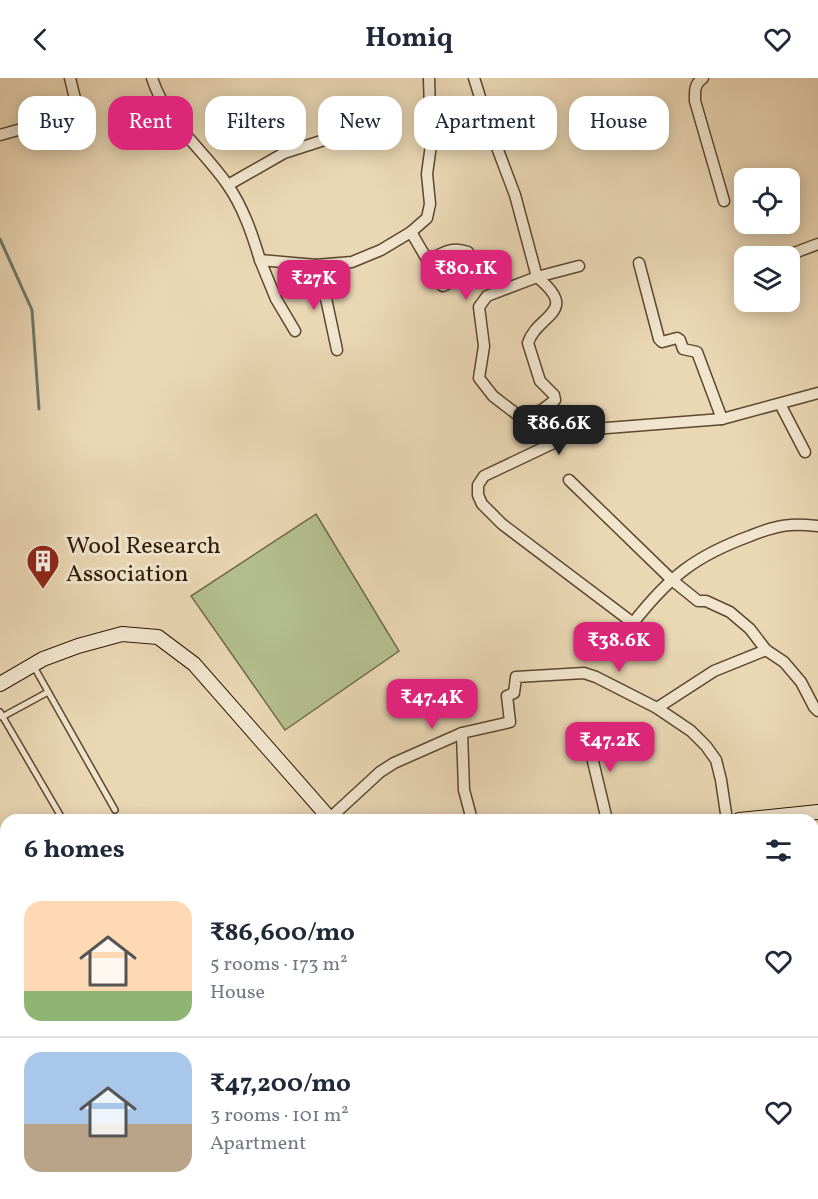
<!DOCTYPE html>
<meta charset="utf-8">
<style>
:root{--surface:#fff;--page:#f6f6f7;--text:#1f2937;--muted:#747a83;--line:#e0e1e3;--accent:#db2777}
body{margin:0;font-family:Vollkorn,serif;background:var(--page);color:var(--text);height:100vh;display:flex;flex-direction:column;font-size:22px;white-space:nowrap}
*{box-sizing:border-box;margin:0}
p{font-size:20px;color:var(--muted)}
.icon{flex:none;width:33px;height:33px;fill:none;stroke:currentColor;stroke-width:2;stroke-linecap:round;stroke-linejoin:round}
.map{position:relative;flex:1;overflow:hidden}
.sheet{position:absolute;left:0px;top:736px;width:819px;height:386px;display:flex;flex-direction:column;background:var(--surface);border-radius:18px 18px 0 0;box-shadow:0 3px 15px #0003}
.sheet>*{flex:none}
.guide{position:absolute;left:18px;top:18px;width:783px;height:54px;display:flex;gap:12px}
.buttons{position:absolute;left:734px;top:90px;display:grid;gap:12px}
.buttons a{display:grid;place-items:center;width:66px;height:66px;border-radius:12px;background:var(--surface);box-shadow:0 3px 15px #0003;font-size:30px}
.price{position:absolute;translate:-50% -51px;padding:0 14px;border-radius:12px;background:var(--accent);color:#fff;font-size:20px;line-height:39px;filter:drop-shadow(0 2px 3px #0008)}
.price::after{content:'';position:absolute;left:50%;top:36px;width:18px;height:14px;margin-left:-9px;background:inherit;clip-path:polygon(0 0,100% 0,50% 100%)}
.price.active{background:#222;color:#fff}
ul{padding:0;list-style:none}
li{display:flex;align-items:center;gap:18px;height:150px;padding:0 24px}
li+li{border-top:2px solid var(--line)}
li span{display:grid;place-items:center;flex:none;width:168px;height:120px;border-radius:18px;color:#555}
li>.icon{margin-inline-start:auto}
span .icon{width:72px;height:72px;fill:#fffc;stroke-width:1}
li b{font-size:26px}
h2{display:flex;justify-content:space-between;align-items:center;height:72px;padding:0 24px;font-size:26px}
.tag{padding:0 21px;border-radius:18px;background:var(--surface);box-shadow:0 3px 15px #0003;font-size:21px;line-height:54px}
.tag.active{background:var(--accent);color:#fff}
header{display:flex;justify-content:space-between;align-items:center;height:78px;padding:0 24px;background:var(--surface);font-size:27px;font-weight:700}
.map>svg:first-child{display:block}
.green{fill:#b4bf8f;stroke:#706c49;stroke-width:1.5}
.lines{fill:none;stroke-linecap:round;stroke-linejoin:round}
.stream{stroke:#6d796a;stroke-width:3}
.lane-casing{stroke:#5c482f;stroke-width:8}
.street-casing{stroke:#5c482f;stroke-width:13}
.secondary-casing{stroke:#2d1903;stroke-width:16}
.lane{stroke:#f1e5ce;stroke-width:5}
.street{stroke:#f1e5ce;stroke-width:10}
.secondary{stroke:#f1e5ce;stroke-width:14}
.labels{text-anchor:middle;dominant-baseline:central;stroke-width:6;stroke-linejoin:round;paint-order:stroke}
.poi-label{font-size:24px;fill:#2d1903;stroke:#f1e5ce;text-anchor:start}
</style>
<header><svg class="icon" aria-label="back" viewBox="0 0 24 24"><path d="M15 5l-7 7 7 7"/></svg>Homiq<svg class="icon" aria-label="heart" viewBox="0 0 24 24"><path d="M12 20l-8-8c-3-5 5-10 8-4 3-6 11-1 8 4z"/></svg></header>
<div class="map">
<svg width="818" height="1121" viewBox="0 0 818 1121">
<rect width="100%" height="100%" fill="#ead7b4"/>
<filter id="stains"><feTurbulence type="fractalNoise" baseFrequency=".00333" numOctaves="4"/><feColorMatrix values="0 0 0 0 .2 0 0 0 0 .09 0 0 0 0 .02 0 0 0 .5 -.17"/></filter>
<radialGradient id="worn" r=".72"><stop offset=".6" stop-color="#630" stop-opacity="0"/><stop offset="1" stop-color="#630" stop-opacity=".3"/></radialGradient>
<path class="green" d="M316 436 399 573 285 652 191 518Z"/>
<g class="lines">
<path class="stream" d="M0 161 32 232 39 331"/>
<g class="lane-casing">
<g id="lane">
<path d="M33 587 115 732"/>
<path d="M0 634 63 742"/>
<path d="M2 639 48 614"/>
<path d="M0 816 6 826"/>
<path d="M813 1041 818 1043"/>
<path d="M0 1099 8 1121"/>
<path d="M148 1121 155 1116"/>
<path d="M228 1121 237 1116"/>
</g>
</g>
<g class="street-casing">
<g id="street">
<path d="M152 0C166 44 201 69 227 106 243 129 252 155 260 182L316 187 352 184 381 172 411 154 427 140 430 126 427 96 431 67 429 0"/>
<path d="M474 0 490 51 515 117 537 199 487 218 479 229 484 268 479 300 493 318 519 338 542 332 555 322 554 317 540 303 528 265C537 236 581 235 537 199"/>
<path d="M703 0C694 6 695 13 695 23L724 123"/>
<path d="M0 57 72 37 78 33 70 0"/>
<path d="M228 107 284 75 346 55"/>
<path d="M411 154 428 183V190L434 201 443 208 455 202 469 192 471 183 468 174C452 168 442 175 428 183"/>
<path d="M786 178 818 166"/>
<path d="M260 182 276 221 295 253"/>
<path d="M639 185 659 261 662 264 677 260 680 262 683 271 697 274 722 341"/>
<path d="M316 187 327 225 337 272"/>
<path d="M537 199 579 188"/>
<path d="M818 315 722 341 581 352 484 398 478 407V417L482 426 502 446 633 545C669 499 695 478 750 458 762 453 777 448 790 447 799 446 809 447 818 448"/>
<path d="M780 326 805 374"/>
<path d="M569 402 672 502 698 523H706L730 534 750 551 766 572 784 584 801 604 814 629 818 633"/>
<path d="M657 630 714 593 766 572"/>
<path d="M586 654 607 742"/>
<path d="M462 655 510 644 507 618 514 615 516 599 584 595 596 599 657 630 691 653 706 668 716 682 721 702 727 742"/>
<path d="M329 741 380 694 394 685 462 655 464 712 472 742"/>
<path d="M813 821 818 823"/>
<path d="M813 924 818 925"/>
<path d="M813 963 818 964"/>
</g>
</g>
<g class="secondary-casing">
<g id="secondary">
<path d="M0 606 43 581 78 568 122 556 158 559 194 586 331 742"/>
<path d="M739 742 818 734"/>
</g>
</g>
<use href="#lane" class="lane"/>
<use href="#street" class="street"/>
<use href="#secondary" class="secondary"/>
</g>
<defs>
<g id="building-pin" transform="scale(1.725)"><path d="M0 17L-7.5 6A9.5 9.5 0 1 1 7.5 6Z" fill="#8f2418" stroke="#f1e5ce"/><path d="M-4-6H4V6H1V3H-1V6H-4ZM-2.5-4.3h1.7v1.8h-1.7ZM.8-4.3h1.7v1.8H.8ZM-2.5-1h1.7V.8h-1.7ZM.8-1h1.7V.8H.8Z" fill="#fff"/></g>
</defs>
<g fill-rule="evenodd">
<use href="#building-pin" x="43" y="483"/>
</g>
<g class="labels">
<g class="poi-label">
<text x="66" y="469">Wool Research<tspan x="66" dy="28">Association</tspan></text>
</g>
</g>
<rect width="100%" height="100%" filter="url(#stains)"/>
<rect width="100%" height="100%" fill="url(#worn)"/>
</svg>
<div class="buttons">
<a><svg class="icon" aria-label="locate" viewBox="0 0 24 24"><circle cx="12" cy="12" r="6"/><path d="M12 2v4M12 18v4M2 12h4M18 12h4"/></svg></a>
<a><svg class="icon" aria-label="layers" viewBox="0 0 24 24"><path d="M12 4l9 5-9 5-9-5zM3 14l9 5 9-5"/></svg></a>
</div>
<b class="price" style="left:466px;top:223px">₹80.1K</b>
<b class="price" style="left:314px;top:233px">₹27K</b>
<b class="price active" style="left:559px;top:378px">₹86.6K</b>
<b class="price" style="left:619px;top:595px">₹38.6K</b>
<b class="price" style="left:432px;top:652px">₹47.4K</b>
<b class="price" style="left:610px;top:695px">₹47.2K</b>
<div class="guide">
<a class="tag">Buy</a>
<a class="tag active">Rent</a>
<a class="tag">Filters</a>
<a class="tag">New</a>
<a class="tag">Apartment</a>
<a class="tag">House</a>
</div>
<section class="sheet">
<h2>6 homes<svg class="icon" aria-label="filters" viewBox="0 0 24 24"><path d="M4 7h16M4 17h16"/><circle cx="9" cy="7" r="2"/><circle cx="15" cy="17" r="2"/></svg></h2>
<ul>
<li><span style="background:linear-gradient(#ffd9b3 75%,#8fb573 0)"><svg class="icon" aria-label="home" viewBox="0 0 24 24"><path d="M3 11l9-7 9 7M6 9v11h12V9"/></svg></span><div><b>₹86,600/mo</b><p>5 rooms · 173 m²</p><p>House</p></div><svg class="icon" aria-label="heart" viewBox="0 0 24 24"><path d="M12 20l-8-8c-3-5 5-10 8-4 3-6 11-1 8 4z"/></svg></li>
<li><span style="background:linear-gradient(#a9c7e8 60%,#b9a48a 0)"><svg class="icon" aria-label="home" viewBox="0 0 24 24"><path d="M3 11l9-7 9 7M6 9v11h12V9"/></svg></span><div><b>₹47,200/mo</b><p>3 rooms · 101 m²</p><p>Apartment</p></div><svg class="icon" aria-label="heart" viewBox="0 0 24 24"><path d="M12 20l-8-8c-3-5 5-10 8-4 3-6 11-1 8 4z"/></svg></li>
</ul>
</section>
</div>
